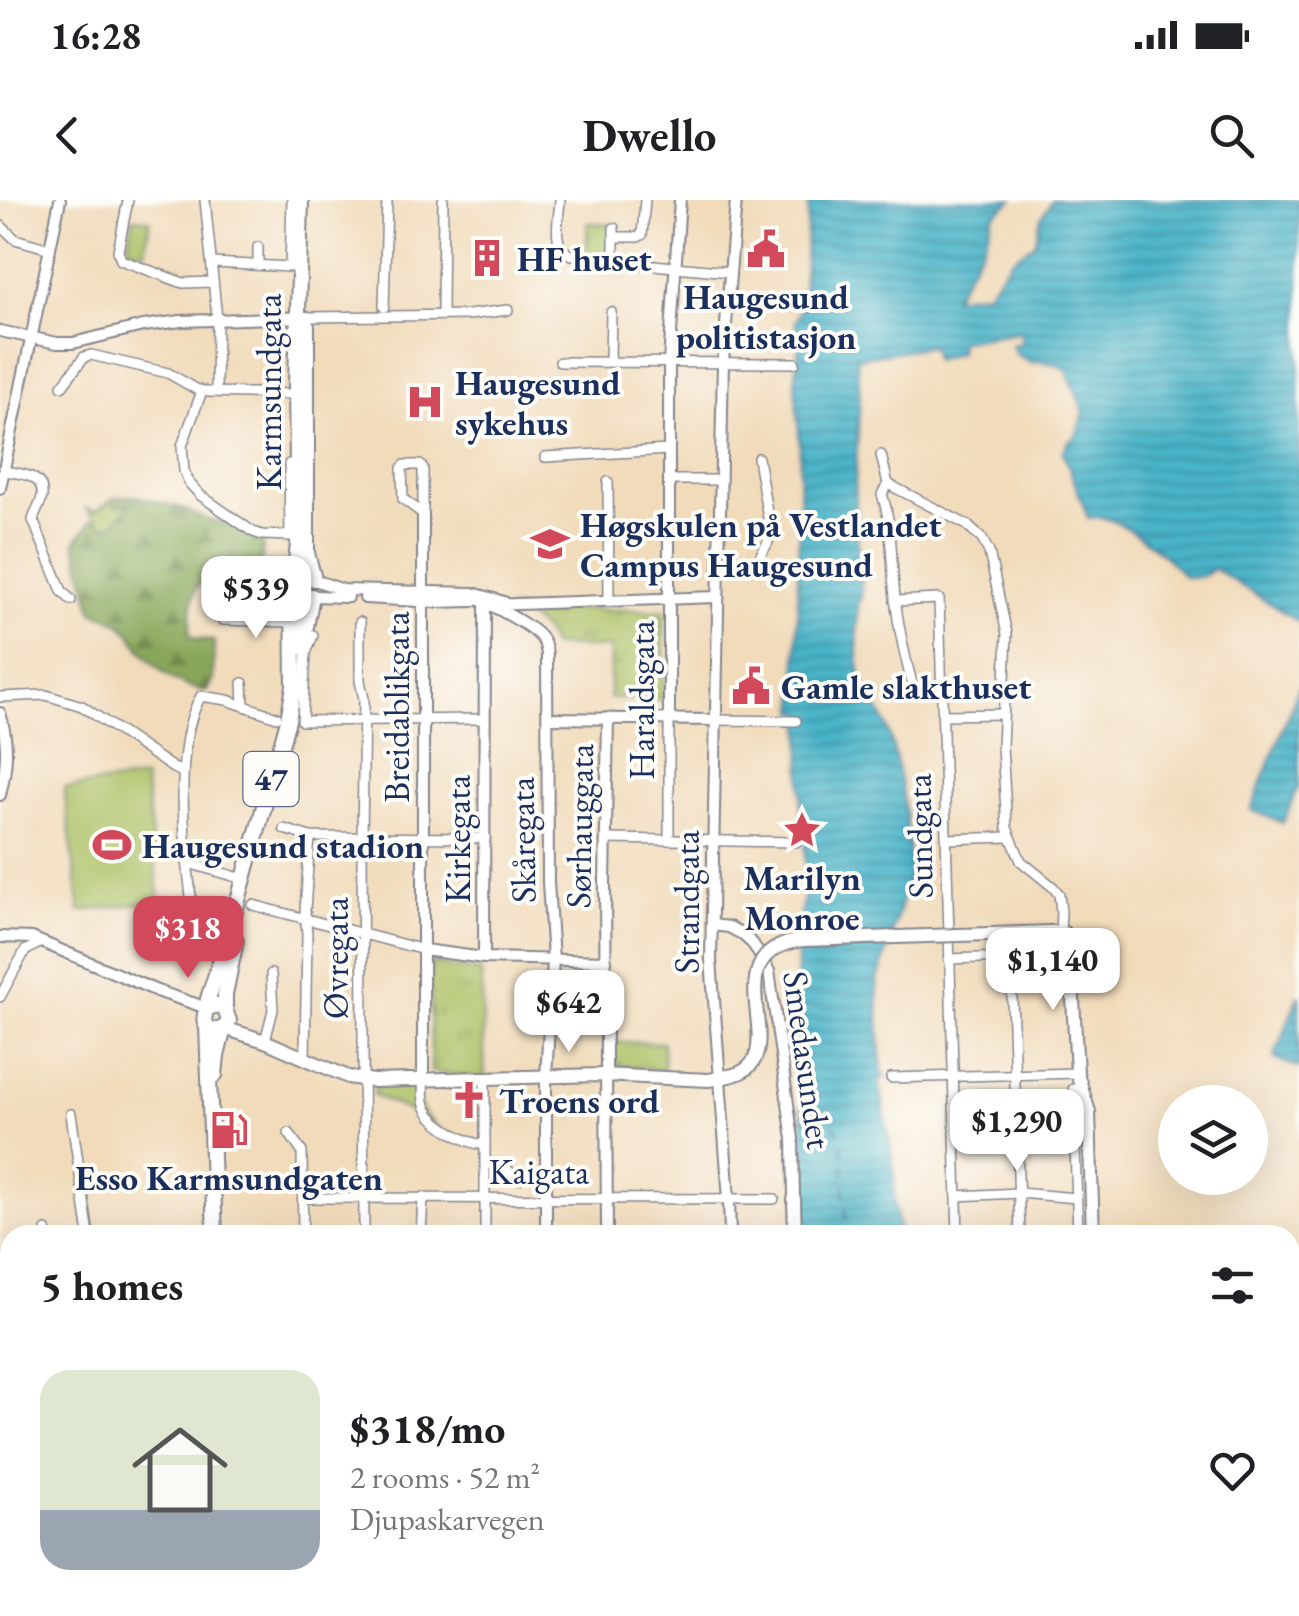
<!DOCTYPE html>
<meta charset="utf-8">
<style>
:root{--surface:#fff;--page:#f6f6f6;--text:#202124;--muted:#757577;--line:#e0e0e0;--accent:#d1495b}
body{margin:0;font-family:"EB Garamond",serif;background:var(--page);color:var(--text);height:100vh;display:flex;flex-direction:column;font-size:38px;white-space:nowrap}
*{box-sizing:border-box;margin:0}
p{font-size:32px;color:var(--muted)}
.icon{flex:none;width:55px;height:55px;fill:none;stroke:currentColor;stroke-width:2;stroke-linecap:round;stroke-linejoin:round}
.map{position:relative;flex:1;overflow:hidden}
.drawer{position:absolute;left:0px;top:1025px;width:1300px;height:392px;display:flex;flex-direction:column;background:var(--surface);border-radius:30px 30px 0 0;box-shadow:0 10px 40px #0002}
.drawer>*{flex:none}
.buttons{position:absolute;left:1158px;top:885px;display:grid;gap:20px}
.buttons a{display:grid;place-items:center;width:110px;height:110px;border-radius:50%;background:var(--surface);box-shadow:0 10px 40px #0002;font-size:50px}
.price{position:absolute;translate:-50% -85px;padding:0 22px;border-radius:20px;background:#fff;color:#222;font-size:32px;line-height:65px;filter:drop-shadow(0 2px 5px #0008)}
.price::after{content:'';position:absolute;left:50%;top:60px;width:30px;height:22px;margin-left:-15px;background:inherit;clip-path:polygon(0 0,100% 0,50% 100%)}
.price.active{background:var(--accent);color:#fff}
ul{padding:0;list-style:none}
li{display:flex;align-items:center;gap:30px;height:250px;padding:0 40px}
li+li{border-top:2px solid var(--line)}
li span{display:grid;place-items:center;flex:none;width:280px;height:200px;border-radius:30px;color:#555}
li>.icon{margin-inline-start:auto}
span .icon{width:120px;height:120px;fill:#fffc;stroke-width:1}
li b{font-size:42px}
h2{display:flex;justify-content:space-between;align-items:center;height:120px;padding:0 40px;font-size:42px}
.status{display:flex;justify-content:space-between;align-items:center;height:70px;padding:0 50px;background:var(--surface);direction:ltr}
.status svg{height:28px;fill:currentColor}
header{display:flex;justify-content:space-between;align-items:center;height:130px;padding:0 40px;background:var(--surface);font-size:45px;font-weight:700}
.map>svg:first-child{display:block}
.grass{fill:#acc165;stroke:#647862;stroke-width:2.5}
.forest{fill:url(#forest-firs);stroke:#526b5c;stroke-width:2.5}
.park{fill:url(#park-tufts);stroke:#647862;stroke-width:2.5}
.water{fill:url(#water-rules);stroke:#327293;stroke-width:2.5}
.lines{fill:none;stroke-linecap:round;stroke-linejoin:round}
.ferry{stroke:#2b5e83;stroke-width:2.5;stroke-dasharray:12 10;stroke-linecap:butt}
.minor-casing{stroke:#86858c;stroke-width:12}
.tertiary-casing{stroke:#86858c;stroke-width:14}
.secondary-casing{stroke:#86858c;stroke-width:16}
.primary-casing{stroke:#86858c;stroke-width:18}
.minor{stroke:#fff;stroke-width:9}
.tertiary{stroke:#fff;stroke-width:10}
.secondary{stroke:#fff;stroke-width:12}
.primary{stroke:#fff;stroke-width:14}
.secondary-bridge-casing{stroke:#86858c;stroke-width:16;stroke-linecap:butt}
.secondary-bridge{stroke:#fff;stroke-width:12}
.labels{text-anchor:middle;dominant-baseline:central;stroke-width:8;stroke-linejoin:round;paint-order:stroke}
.shield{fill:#fdfcf7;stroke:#5f6c8c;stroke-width:2.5}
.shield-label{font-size:32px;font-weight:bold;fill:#1b2f5e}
.poi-label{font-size:35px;font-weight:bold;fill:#1b2f5e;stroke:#fdfcf7;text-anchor:start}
.street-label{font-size:35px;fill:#1b2f5e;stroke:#fdfcf7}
</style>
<div class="status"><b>16:28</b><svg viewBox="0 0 49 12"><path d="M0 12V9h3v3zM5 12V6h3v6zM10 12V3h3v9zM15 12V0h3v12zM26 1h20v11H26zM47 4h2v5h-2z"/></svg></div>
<header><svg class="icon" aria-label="back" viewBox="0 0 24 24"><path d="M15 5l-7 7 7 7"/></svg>Dwello<svg class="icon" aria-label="search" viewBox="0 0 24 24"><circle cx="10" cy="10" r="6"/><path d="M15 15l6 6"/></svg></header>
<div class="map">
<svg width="1299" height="1416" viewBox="0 0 1299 1416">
<defs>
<pattern id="forest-firs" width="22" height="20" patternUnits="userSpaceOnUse" patternTransform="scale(2.5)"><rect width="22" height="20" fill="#89a75a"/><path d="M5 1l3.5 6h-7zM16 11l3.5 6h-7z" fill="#6f884e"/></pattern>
<pattern id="park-tufts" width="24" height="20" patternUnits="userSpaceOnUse" patternTransform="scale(2.5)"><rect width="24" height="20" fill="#acc165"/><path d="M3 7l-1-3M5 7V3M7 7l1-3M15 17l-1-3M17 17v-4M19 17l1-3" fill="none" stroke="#8b9d56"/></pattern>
<pattern id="water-rules" width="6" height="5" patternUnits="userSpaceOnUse" patternTransform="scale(2.5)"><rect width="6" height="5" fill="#4ab4c8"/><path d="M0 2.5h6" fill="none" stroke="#3d93a6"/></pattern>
</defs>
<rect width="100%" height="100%" fill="#fdfcf7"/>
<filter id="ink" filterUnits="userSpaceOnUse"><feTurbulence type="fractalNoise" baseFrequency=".01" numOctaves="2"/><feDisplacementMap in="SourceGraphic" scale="20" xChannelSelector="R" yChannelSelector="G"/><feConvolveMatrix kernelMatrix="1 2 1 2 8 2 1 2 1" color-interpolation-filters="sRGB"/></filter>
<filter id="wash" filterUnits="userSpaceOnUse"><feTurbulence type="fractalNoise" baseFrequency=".0048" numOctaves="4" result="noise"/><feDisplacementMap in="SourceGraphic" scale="40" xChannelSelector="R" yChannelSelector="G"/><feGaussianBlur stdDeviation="2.25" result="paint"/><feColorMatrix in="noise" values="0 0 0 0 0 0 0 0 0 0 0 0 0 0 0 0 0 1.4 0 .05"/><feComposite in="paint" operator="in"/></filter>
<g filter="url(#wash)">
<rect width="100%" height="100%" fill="#f1dbbb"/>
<g class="grass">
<path d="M133 18 150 20 145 51 128 48Z"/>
<path d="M144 578 160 701 80 711 64 588Z"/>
<path d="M375 885 413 886C419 894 418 901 422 910 427 921 439 928 445 934L416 914 374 895Z"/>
</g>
<path class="forest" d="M132 296C148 299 165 303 181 308 200 316 215 327 237 321L264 340 259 378C248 375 238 376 226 375 187 373 194 403 189 434L194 438 214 441 213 479 207 491C182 488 163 475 147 456 138 446 132 433 122 425 113 419 103 415 93 412L75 342 103 307 114 298Z"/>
<g class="park">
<path d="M588 23 611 24 610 58 586 55Z"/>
<path d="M110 301 118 306 130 303 113 325 104 327 86 308 96 311Z"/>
<path d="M555 408 664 411V499L610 498V448L551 446C547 425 527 418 510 409Z"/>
<path d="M430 762 481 772 485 879 431 872Z"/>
<path d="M611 842 663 843 664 873 653 869 613 865Z"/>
</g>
<g class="water">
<path d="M809 0H1013L994 15 984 45 953 97 987 92 1011 60 1035 43 1041 18 1052 0H1299V422L1213 368C1206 378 1196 378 1185 377 1167 356 1115 310 1088 318L1063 252 1069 241 1075 238 1084 213 1067 170 1056 164 1039 161 1032 163 1016 154 1012 145 1022 143 1020 132 960 141 959 152 934 160 931 146 857 158 860 194 855 287 859 367 861 368V399L858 400C858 428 854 460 865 486 871 500 882 512 887 527 901 572 909 628 910 674L879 777 877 778 882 872 887 877 879 879 894 971V1000L900 1035H806L801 873 796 872 797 727 809 677 806 676 805 629 801 628 802 512 796 511 800 246 795 185 800 135 795 122 802 106Z"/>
<path d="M1299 487V586L1283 623 1251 610Z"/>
<path d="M1299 794V868L1274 858Z"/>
<path d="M1290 1214 1299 1277V1416H969L966 1413 941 1410 932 1416H808V1412L812 1411V1408H1290Z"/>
</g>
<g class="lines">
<g class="ferry">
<path d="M802 891C818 906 833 919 842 939L847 1035"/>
<path d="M1054 1408 1075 1416"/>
</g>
</g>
</g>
<g filter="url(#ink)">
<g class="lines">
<g class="minor-casing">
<g id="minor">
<path d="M128 0 118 51 121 60 183 83 213 82"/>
<path d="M205 0 217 119 216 191"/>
<path d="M560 0C559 20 550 47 572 55"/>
<path d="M0 25 15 39 50 49"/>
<path d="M614 28V62"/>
<path d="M616 37H638L642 35 645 0"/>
<path d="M609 61 730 72"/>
<path d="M212 63 290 67 292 0"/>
<path d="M258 65V47"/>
<path d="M384 107 387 0"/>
<path d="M442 114 443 0"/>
<path d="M307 117 468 115 508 110"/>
<path d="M610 161 611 112"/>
<path d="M560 162 795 163"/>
<path d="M62 186 84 157 91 155 168 173 196 189 208 192 288 194"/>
<path d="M202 191 182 246 184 271 190 284 200 295 253 332 262 335 290 336 289 264"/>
<path d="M881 255 888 284 882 294C892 324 891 356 894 387 897 421 904 454 913 487"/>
<path d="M545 257 669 250"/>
<path d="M405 265H420L423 268V314L403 299 402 268Z"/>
<path d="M4 271C20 274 44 274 42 296 41 305 35 312 33 320L62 391 71 400"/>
<path d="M669 280H721"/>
<path d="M608 282 609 399"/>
<path d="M888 284 967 325 982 339 989 352 1007 434 1002 547 1007 628 1021 661 1053 687 1059 694 1061 712 1060 732"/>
<path d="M718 369 748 368 755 366 768 342 770 330 758 258"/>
<path d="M895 401 939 399 958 1035"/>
<path d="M222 420 289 422"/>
<path d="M360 422V481L364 499 362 638 364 1035"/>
<path d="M313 435 306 453 302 521 484 519"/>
<path d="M243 483 244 506"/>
<path d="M0 497 46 495 82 506 173 568 183 572"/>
<path d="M943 515 1003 514"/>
<path d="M669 519V640"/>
<path d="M715 520 796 521"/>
<path d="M284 629 310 637 485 638"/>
<path d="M607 639 796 642"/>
<path d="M947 639 1009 637"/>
<path d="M188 663 244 679"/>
<path d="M253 705 424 750"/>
<path d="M193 716C187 655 170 549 201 496L227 500 277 517"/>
<path d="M1010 737 1020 1035"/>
<path d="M949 759 1071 755"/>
<path d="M0 797 25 751 41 742"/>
<path d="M265 841 273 810 271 774"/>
<path d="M305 858 307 734 305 710 310 637"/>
<path d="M891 878 1077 873"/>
<path d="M485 879V1035"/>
<path d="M423 880C424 888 422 898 425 905 430 923 467 944 485 945"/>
<path d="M1073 889 1078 1035"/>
<path d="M71 914 89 1035"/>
<path d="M289 933 302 952 303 1035"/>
<path d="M485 963 500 964 519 979"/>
<path d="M957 996 1019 993 1076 998"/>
<path d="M303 998 774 999"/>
<path d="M46 1030 47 1035"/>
<path d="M421 1035 423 997"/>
<path d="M0 1124H10"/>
<path d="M0 1155 10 1162"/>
<path d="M0 1239 10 1232"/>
<path d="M0 1252 10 1251"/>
<path d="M164 1408 176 1416"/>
<path d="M486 1408V1416"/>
<path d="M760 1408 761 1416"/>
<path d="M0 1410 10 1400"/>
<path d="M95 1416 100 1408"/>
<path d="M364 1416V1408"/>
<path d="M425 1416V1408"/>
</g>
</g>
<g class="tertiary-casing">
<g id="tertiary">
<path d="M0 131 57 143H73L143 126 181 121 307 117"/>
<path d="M0 288 60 0"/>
<path d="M423 314V880"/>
<path d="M315 380 343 390 473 393 504 402"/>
<path d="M463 394C479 398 533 425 542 439 546 445 546 448 547 455L548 682 553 760 546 877V1035"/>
<path d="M313 396 348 397"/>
<path d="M365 398 436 402 473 401"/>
<path d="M490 405 717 397"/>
<path d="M0 513C9 543 7 566 0 595"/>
<path d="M548 518 715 520"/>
<path d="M669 519V162L680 0"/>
<path d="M712 725 729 727 742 734 753 744 769 771 793 939 794 999"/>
<path d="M0 737 32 738 157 791 207 808"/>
<path d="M424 750 484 758 606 761"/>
<path d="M484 758 485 403"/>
<path d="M607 1035 605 683 608 518"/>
<path d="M730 1035 729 999 711 760 723 162 736 0"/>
<path d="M730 1408V1416"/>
<path d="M303 1416V1408"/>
<path d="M547 1416V1408"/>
<path d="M607 1416V1408"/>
<path d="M669 1416V1408"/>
</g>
</g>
<g class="secondary-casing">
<g id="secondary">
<path d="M1051 732 1064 733 1070 743 1077 873 1089 912 1093 1035"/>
<path d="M224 828 265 841 348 877 374 881 600 875 709 880 729 876"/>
<path d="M794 999 795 1035"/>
<path d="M1290 1112 1299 1110"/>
<path d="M0 1325 10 1322"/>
</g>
</g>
<g class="primary-casing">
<g id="primary">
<path d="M307 126V353L314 379"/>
<path d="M293 383 298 345 296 186 301 0"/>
<path d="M302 447 312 396"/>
<path d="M208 808 217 805 225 809 229 821 224 828 215 831C196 824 208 812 208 799L227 740 288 520 294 486 293 390"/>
<path d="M225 809V794L236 741"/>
<path d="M207 827 215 1035"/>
<path d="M215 875 217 856 224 828"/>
<path d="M238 1416 239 1408"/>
</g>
</g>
<use href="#minor" class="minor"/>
<use href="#tertiary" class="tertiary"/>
<use href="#secondary" class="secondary"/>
<use href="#primary" class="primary"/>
<g class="secondary-bridge-casing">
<path id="secondary-bridge" d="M729 876C802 862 704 753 803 740L1051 732"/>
</g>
<use href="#secondary-bridge" class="secondary-bridge"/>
</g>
</g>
<defs>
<g id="civic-bare" transform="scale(3)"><path d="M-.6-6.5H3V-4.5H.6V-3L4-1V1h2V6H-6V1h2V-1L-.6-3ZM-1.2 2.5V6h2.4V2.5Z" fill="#d1495b" stroke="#fdfcf7" stroke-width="2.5" paint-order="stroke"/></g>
<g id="building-bare" transform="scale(3)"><path d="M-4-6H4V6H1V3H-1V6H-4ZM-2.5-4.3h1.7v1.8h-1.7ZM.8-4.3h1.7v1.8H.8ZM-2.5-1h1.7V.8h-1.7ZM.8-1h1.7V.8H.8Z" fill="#d1495b" stroke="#fdfcf7" stroke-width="2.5" paint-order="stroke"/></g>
<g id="hospital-bare" transform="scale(3)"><path d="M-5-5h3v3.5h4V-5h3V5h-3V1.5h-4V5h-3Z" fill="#d1495b" stroke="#fdfcf7" stroke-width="2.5" paint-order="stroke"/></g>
<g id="university-bare" transform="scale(3)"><path d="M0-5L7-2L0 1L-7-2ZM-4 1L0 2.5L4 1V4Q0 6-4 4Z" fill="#d1495b" stroke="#fdfcf7" stroke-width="2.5" paint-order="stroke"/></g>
<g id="sight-bare" transform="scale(3)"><path d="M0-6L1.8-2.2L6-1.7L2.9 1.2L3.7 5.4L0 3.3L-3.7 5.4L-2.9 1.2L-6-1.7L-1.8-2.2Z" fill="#d1495b" stroke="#fdfcf7" stroke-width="2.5" paint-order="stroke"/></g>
<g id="stadium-bare" transform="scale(3)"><path d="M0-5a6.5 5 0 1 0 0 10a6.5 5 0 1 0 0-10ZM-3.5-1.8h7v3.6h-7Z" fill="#d1495b" stroke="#fdfcf7" stroke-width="2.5" paint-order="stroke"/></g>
<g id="church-bare" transform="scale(3)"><path d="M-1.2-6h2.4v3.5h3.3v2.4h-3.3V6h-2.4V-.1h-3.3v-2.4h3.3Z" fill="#d1495b" stroke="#fdfcf7" stroke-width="2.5" paint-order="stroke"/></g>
<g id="fuel-bare" transform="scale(3)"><path d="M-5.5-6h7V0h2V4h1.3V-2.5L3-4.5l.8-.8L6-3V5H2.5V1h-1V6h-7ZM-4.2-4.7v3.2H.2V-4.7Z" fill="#d1495b" stroke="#fdfcf7" stroke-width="2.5" paint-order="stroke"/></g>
</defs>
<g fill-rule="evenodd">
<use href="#civic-bare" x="766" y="49"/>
<use href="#building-bare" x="487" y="58"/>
<use href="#hospital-bare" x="425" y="202"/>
<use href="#university-bare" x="550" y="344"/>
<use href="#civic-bare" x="751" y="486"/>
<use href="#sight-bare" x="802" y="630"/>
<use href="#stadium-bare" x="112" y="645"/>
<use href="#church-bare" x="469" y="900"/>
<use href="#fuel-bare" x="229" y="930"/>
</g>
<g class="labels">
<rect class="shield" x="243.5" y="552" width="55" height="54" rx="8"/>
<g class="shield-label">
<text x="271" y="579">47</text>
</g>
<g class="poi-label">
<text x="517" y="58">HF huset</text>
<text x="766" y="96" text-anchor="middle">Haugesund<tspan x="766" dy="40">politistasjon</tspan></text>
<text x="455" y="182">Haugesund<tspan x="455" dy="40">sykehus</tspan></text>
<text x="580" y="324">Høgskulen på Vestlandet<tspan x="580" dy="40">Campus Haugesund</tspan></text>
<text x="781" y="486">Gamle slakthuset</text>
<text x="142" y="645">Haugesund stadion</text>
<text x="802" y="677" text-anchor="middle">Marilyn<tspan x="802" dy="40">Monroe</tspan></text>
<text x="499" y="900">Troens ord</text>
<text x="229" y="977" text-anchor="middle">Esso Karmsundgaten</text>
</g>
<g class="street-label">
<text transform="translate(268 192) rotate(-90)">Karmsundgata</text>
<text transform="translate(641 500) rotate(-90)">Haraldsgata</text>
<text transform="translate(396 507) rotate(-90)">Breidablikgata</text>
<text transform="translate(579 626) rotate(-89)">Sørhauggata</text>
<text transform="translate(919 636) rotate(-91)">Sundgata</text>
<text transform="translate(457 639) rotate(-90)">Kirkegata</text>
<text transform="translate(522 640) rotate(-91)">Skåregata</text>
<text transform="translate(686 702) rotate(-90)">Strandgata</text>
<text transform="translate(335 758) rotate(-90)">Øvregata</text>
<text transform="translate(808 860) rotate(82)">Smedasundet</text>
<text x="539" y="971">Kaigata</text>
</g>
</g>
</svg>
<div class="buttons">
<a><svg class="icon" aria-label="layers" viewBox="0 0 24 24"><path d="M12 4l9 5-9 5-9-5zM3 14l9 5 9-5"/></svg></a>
</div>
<b class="price" style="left:256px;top:441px">$539</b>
<b class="price active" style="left:188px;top:781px">$318</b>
<b class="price" style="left:1053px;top:813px">$1,140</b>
<b class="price" style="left:569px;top:855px">$642</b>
<b class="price" style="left:1017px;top:974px">$1,290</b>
<section class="drawer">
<h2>5 homes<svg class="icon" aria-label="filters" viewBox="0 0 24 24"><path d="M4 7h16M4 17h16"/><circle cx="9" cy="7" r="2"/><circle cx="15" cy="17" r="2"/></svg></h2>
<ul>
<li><span style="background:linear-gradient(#dfe7d0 70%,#9aa5b1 0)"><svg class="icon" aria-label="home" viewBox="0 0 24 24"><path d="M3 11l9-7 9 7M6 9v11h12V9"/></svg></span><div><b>$318/mo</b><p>2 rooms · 52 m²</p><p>Djupaskarvegen</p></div><svg class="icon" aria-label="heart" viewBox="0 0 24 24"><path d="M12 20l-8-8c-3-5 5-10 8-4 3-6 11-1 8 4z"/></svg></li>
</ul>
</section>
</div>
